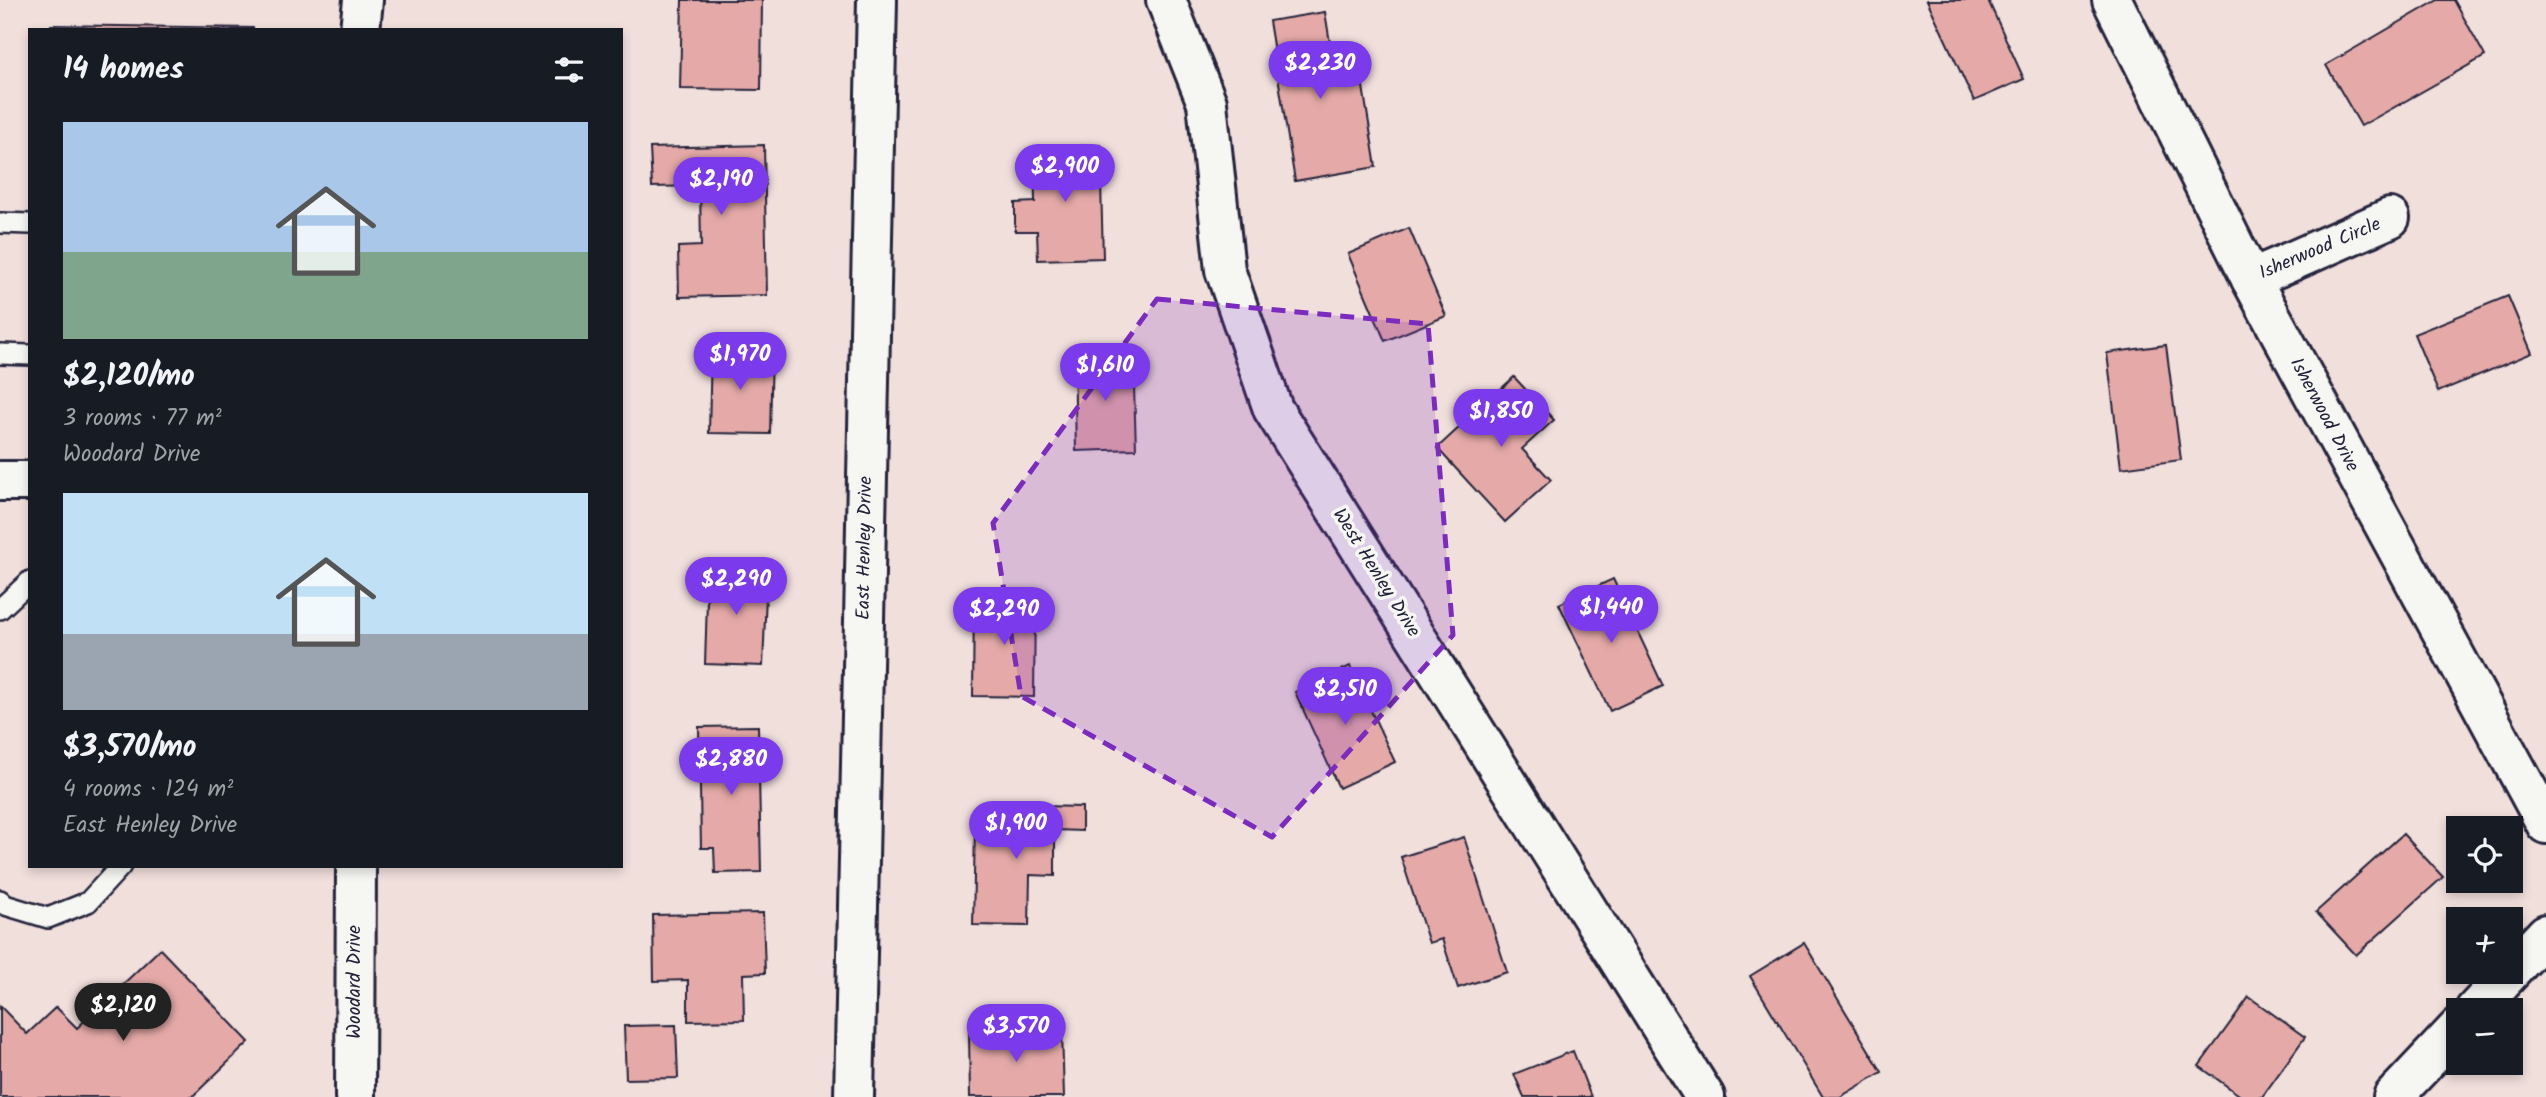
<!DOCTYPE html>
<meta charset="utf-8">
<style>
:root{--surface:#171b24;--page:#20242c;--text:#f1f3f6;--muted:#9ea1a6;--accent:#7c3aed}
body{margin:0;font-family:Kalam,sans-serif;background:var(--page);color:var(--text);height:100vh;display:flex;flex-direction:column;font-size:26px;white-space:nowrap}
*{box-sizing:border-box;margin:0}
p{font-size:23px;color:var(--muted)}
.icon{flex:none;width:38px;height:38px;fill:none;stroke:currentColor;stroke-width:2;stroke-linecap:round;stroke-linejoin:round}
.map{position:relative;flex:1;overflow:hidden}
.panel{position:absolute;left:28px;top:28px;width:595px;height:840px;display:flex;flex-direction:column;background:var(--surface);border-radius:0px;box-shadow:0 4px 10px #0003}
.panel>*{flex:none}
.buttons{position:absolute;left:2446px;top:816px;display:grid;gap:14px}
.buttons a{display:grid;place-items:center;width:77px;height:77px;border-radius:0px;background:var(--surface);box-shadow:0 4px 10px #0003;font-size:35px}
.price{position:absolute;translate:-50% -60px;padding:0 16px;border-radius:24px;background:var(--accent);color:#fff;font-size:23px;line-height:46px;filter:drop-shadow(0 2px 4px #0008)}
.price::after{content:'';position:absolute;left:50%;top:42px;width:21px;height:16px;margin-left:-10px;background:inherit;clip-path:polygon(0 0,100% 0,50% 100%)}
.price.selected{background:#222;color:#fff}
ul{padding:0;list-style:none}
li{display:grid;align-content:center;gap:14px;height:371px;padding:0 35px}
li span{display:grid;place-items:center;height:217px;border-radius:0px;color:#555}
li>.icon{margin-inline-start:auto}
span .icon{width:126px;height:126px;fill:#fffc;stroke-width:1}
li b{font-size:30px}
h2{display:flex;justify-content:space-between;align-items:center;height:84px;padding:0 35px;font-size:30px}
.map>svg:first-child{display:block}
.building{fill:#e5aaa8;stroke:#22223b;stroke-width:2}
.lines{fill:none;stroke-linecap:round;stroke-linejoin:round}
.service-casing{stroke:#22223b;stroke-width:24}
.minor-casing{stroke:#22223b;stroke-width:44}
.tertiary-casing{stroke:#22223b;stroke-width:44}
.service{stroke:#f6f6f2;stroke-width:19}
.minor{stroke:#f6f6f2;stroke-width:38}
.tertiary{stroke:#f6f6f2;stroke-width:38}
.marked{fill:#7b2cbf;fill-opacity:0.2;stroke:#7b2cbf;stroke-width:5;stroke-dasharray:14 9;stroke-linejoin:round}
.labels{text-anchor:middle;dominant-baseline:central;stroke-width:7;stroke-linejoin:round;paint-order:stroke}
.street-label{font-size:19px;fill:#22223b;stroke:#f6f6f2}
</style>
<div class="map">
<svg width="2546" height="1097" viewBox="0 0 2546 1097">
<rect width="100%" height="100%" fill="#f1dfdc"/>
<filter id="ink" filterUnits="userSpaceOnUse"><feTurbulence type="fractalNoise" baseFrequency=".0143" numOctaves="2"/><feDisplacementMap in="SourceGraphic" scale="14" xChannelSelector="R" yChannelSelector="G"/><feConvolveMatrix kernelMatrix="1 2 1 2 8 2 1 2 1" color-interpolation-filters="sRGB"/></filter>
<g filter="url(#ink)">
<g class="building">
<path d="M682 0H762L761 90 680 89Z"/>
<path d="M1927 0H1988L2024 79 1974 101Z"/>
<path d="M2438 0H2454L2485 56 2361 126 2326 65Z"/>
<path d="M1325 12 1334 67 1359 62 1376 167 1295 181 1269 21Z"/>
<path d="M51 25 253 28V30H51Z"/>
<path d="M764 145 767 295 679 297 678 247 701 246 700 186 652 187 650 148Z"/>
<path d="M1100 145 1103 258 1038 260 1037 231H1015V203L1035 202 1034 148Z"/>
<path d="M1409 228 1446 316 1385 341 1348 254Z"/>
<path d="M2508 296 2532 353 2438 392 2414 334Z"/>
<path d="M2166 345 2181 460 2121 468 2107 353Z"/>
<path d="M711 349 772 350 770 434 709 433Z"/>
<path d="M1133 355 1136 449 1076 451 1074 356Z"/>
<path d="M1514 377 1554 420 1522 449 1551 480 1505 522 1437 448Z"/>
<path d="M708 568 767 570 763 666 705 664Z"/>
<path d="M1613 579 1663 686 1610 711 1559 604Z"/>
<path d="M974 597 1035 598 1034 697 973 696Z"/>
<path d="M1350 666 1395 762 1339 788 1295 692Z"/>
<path d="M758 726 761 872 715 873 714 848H701L699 727Z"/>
<path d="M1003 805 1082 807V831L1055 830V876L1030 875 1029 926 973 925 975 828H1003Z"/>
<path d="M2403 834 2443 877 2356 955 2316 912Z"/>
<path d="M1464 837 1507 972 1458 988 1442 939 1429 943 1401 857Z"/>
<path d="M763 913 765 973 743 974 744 1020 688 1021V980L654 981 653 915Z"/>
<path d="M1804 943 1882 1072 1840 1097H1823L1750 976Z"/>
<path d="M160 949 249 1042 192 1097H0V1006L27 1034 56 1007 77 1028Z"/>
<path d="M2249 997 2305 1037 2262 1097H2242L2199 1066Z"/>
<path d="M676 1025 678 1078 626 1079 624 1026Z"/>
<path d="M1062 1030 1064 1097H970L969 1032Z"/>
<path d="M1573 1051 1591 1097H1524L1514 1074Z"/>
</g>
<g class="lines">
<g class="service-casing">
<g id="service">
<path d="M0 223 30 224"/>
<path d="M0 354 30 355"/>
<path d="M0 609 30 581"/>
<path d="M0 900 5 905 48 918 88 902 121 866"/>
</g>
</g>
<g class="minor-casing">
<g id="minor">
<path d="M1166 0 1207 103 1225 270 1273 409 1705 1097"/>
<path d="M2112 0 2251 279 2546 824"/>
<path d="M2251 279 2390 218"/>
<path d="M0 481H30"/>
<path d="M2475 1010 2546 934"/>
<path d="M854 1097 877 0"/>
<path d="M2393 1097 2459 1027"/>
</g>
</g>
<g class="tertiary-casing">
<g id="tertiary">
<path d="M360 30 363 0"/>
<path d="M355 1097 356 866"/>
</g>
</g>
<use href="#service" class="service"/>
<use href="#minor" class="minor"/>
<use href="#tertiary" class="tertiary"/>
</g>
</g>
<path class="marked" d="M1157 299 1428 324 1453 635 1272 837 1021 696 993 523Z"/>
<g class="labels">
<g class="street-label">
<text transform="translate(2320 249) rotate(-23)">Isherwood Circle</text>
<text transform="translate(2324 415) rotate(62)">Isherwood Drive</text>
<text transform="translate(865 548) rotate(-89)">East Henley Drive</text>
<text transform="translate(1376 573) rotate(58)">West Henley Drive</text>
<text transform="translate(355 982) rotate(-90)">Woodard Drive</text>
</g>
</g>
</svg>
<div class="buttons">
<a><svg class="icon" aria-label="locate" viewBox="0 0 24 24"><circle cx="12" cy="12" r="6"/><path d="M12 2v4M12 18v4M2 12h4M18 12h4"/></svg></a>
<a>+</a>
<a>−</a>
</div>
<b class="price" style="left:1320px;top:101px">$2,230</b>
<b class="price" style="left:1065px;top:204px">$2,900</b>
<b class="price" style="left:721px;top:217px">$2,190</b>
<b class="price" style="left:740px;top:392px">$1,970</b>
<b class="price" style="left:1105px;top:403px">$1,610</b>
<b class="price" style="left:1501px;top:449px">$1,850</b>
<b class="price" style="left:736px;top:617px">$2,290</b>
<b class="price" style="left:1611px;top:645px">$1,440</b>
<b class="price" style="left:1004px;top:647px">$2,290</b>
<b class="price" style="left:1345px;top:727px">$2,510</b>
<b class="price" style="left:731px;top:797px">$2,880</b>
<b class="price" style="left:1016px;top:861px">$1,900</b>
<b class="price selected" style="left:123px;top:1043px">$2,120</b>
<b class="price" style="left:1016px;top:1064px">$3,570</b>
<section class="panel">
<h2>14 homes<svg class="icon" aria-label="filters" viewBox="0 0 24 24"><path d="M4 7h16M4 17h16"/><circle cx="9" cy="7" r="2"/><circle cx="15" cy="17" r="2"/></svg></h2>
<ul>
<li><span style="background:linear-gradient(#a9c7e8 60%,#7fa58c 0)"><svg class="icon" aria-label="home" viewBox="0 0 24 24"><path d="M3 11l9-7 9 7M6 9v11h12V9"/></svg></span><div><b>$2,120/mo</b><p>3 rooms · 77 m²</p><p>Woodard Drive</p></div></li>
<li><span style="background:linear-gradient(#bfe0f5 65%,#9aa5b1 0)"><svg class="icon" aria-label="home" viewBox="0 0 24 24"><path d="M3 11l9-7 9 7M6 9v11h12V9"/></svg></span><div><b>$3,570/mo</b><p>4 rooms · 124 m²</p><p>East Henley Drive</p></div></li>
</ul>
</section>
</div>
